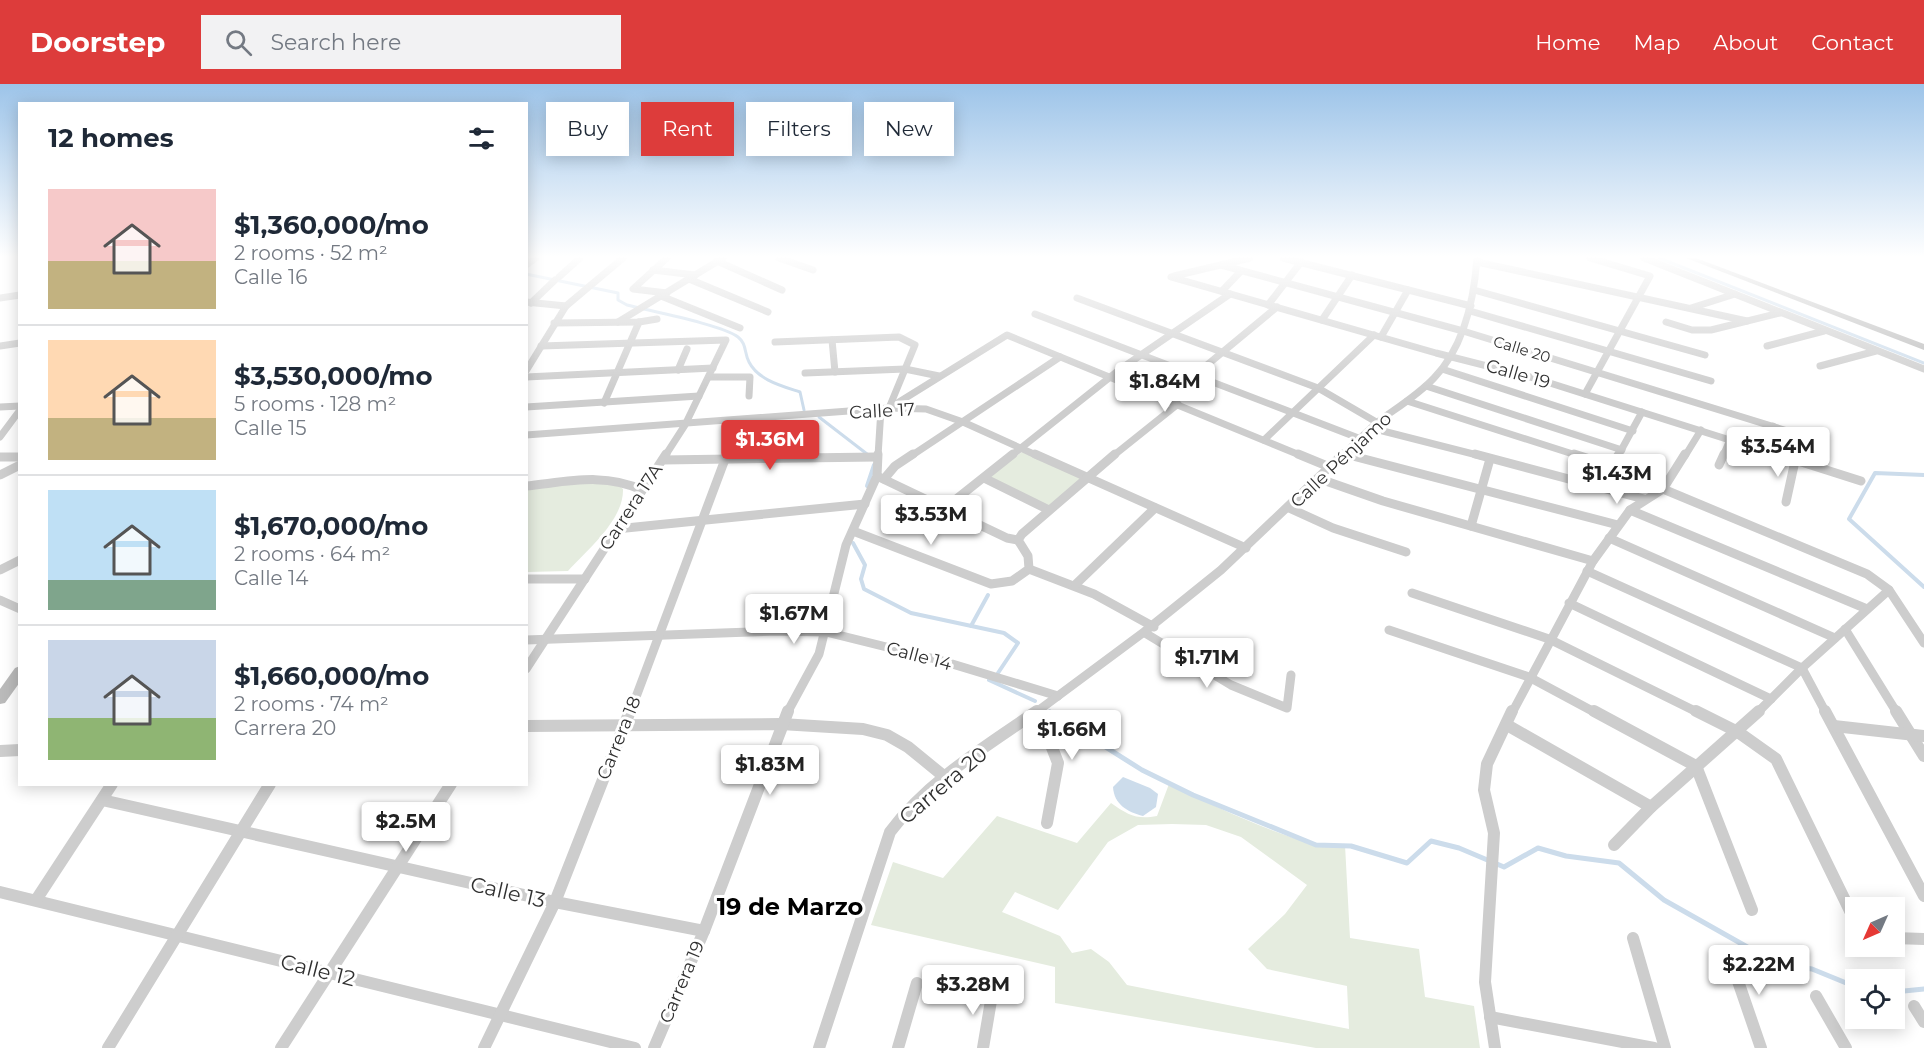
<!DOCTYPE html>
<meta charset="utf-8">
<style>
:root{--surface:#fff;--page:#f2f2f3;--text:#1f2937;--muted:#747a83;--line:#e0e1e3;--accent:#dd3c3b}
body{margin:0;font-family:Montserrat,sans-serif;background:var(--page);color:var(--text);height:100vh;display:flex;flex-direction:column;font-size:22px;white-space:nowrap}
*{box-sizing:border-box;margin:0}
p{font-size:20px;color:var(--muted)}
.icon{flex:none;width:33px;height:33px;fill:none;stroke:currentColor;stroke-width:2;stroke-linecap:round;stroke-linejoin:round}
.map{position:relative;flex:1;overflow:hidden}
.side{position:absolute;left:18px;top:18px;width:510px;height:684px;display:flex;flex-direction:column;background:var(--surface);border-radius:0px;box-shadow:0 3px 15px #0003}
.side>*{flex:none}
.hud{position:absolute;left:546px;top:18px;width:570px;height:54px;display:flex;gap:12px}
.needle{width:39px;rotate:225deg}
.fabs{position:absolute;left:1845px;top:813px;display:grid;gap:12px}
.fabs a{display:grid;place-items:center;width:60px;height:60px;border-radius:0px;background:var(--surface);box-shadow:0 3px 15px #0003;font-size:30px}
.price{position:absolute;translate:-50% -51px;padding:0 14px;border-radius:6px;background:#fff;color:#222;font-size:20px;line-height:39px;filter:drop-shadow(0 2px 3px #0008)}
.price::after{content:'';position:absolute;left:50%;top:36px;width:18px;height:14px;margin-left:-9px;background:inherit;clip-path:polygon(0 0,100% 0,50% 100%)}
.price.active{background:var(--accent);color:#fff}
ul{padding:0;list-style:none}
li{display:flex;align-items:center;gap:18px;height:150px;padding:0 30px}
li+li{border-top:2px solid var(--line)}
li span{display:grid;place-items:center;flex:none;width:168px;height:120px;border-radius:0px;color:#555}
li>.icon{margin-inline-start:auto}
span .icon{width:72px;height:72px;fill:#fffc;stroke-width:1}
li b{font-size:26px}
h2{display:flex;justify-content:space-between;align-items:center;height:72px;padding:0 30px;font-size:26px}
.tag{padding:0 21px;border-radius:0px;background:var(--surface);box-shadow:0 3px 15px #0003;font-size:21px;line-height:54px}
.tag.active{background:var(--accent);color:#fff}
header{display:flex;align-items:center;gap:36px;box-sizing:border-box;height:84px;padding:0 30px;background:var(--accent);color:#fff}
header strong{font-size:28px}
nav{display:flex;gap:33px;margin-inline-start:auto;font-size:21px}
.search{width:420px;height:54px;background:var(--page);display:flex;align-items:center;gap:15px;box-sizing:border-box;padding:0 21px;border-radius:0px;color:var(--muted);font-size:22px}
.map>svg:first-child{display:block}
.green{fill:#e5ecdf;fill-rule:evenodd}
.water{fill:#ccdceb}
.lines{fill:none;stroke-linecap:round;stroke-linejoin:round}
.stream-far2{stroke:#ccdceb;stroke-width:3}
.stream-far1{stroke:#ccdceb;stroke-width:4}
.stream{stroke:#ccdceb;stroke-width:5}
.street-far2{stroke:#cdcdcd;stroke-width:7}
.street-far1{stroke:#cdcdcd;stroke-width:9}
.street{stroke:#cdcdcd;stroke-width:12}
.secondary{fill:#bababa;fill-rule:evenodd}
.labels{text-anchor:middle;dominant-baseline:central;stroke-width:6;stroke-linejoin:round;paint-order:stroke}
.far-street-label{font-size:15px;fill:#303030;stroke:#fff}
.street-label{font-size:18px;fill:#303030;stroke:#fff}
.near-street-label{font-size:21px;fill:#303030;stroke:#fff}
.near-neighbourhood-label{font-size:24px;font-weight:bold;fill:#000;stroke:#fff}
</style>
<header>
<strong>Doorstep</strong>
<div class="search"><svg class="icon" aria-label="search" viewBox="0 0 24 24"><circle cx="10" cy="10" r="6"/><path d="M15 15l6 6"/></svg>Search here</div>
<nav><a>Home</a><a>Map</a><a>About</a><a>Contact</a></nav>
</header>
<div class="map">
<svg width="1924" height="964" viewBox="0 0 1924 964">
<rect width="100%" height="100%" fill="#fff"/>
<g class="green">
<path d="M1022 368 1081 394 1048 423 988 394Z"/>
<path d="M588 399H617L623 405C624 436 587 466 568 487L527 488V404Z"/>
<path d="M1169 700C1214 722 1264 746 1313 760 1322 762 1334 759 1345 761L1350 854 1419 865 1425 913 1474 922 1480 964H1316L1055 919V883L871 841 893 778 943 794 997 732 1077 759 1111 719C1128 731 1137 736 1157 732ZM1172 740 1206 741 1241 753 1307 801 1285 830 1248 865 1267 885 1347 902 1349 945 1127 901 1109 878 1091 865 1072 869 1060 852 1002 828 1015 808 1058 826 1108 758 1138 741Z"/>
</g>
<path class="water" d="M1123 693 1150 704 1158 710 1156 723 1143 732C1127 728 1114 720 1113 703Z"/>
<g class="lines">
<g class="stream-far2">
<path d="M1659 174 1924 279"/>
<path d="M526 190 618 209V216L627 221C650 227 723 241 738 253 747 260 744 269 749 278 758 296 782 302 800 308L804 326"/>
<path d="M819 333 867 370"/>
</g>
<g class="stream-far1">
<path d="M1924 391 1875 389 1849 435 1924 503"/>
<path d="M867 402 874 381"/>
<path d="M853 459 865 481 861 495 864 505 911 529 1004 549 1018 559 998 589"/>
<path d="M971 542 988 511"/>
<path d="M989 596 1035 617"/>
</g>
<g class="stream">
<path d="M1050 628 1142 686 1193 711 1316 761 1351 762 1407 779 1431 757 1459 764 1504 783 1538 764 1566 772 1619 779 1664 816 1765 873 1791 882 1812 885 1856 903"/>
<path d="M1894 908 1924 905"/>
</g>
<g class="street-far2">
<path d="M667 174 633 205 667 209"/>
<path d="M779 174 813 186"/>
<path d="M1283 174 1471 222"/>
<path d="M1644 174 1924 285"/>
<path d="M717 177 782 206"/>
<path d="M1477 178 1747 237"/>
<path d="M526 181 536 174"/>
<path d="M1221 181 1463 247 1820 357"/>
<path d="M653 186 695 191"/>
<path d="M1174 192 1250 174"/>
<path d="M559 193 580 174"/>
<path d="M1171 193 1436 269 1534 294 1780 372"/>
<path d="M689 195 768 228"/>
<path d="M1474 206 1705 271"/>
<path d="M1222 207 1241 187"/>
<path d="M661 212 740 244"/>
<path d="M0 214 20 211"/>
<path d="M1077 214 1318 304 1378 339"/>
<path d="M526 218 566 222"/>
<path d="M531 219 555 196"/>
<path d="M1268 221 1301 178"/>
<path d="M1691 224 1735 210"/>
<path d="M1470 227 1711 297"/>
<path d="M1035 230 1361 355"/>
<path d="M1322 236 1352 191"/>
<path d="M618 238 723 174"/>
<path d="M1666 238 1692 246H1711L1780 229"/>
<path d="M554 239 639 238 657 235"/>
<path d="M1381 253 1408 206"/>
<path d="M832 256 835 288"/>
<path d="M775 258 899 253 915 261 889 324"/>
<path d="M0 262 20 259"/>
<path d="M541 262 726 256 685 341 665 372"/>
<path d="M1767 262 1824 247"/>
<path d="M1820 282 1876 267"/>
<path d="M1442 285 1633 347"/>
<path d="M678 286 687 265"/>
<path d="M526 287 566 222 623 174"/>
<path d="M805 289 905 285 939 292"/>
<path d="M526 293 713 284"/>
<path d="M709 293H750L749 312"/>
<path d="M1426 302 1622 366"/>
<path d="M1585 310 1650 192 1590 174"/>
<path d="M1166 315 1277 223"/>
<path d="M1407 317 1579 372"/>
<path d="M604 319 639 238"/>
<path d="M0 323 20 322"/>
<path d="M526 323 699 312"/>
<path d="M891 323 1007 251 1302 372"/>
<path d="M1371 344 1481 372"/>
<path d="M526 351 889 324 926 325 963 338 1038 372"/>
<path d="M0 353 20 326"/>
<path d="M1264 356 1374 251"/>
<path d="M1765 367 1773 342"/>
<path d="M1345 370 1351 372"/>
<path d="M726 372 739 337"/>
<path d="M878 372 881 325"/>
<path d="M911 372 1060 273"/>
<path d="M1011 372 1119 286 1230 210"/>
<path d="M1113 372 1178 320"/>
<path d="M1342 372C1354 360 1366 348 1379 337 1398 323 1418 311 1434 294 1464 263 1474 216 1477 174"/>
<path d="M1618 372 1642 328"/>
<path d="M1685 372 1701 346"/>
<path d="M1723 372 1730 356"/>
</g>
<g class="street-far1">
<path d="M1035 370 1246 464"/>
<path d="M1298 370 1332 384"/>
<path d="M1345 370 1618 441"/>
<path d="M1475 370 1644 415"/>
<path d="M1574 370 1612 382"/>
<path d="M1776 370 1861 397"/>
<path d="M0 373H20"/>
<path d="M663 376 877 373"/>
<path d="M1719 381 1724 370"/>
<path d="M0 391 20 381"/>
<path d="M879 393 1007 454 1018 456"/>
<path d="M984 394 1049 426"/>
<path d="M884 395 895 382 913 370"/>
<path d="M1320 395 1383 417 1593 477"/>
<path d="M1598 401 1619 370"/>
<path d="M526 402C566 398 604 388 642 406"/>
<path d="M1663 405 1867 490 1889 506 1924 559"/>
<path d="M1786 418 1795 377"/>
<path d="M945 424 1013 370"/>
<path d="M1289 424 1333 444 1406 468"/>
<path d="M1630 426 1867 525"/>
<path d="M1471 442 1490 375"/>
<path d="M616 445 865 420"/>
<path d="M853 447 991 500 1012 497 1029 485 1028 472 1018 456 1022 450 1115 370"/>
<path d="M1609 454 1835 554"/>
<path d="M1029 485 1094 510 1154 543"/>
<path d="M0 486 20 476"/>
<path d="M1587 487 1802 584 1826 629"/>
<path d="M526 495H585"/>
<path d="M1076 500 1155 424"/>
<path d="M1412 509 1549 555 1699 629"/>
<path d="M0 516 20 525"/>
<path d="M1569 519 1771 615"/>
<path d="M1845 545 1897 629"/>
<path d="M1389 546 1529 593 1596 629"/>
<path d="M1145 549 1231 601 1287 624 1291 591"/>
<path d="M526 556 777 547 826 548 939 576 1058 612"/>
<path d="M526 585 666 370"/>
<path d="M630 629 727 370"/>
<path d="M787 629 819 570 846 461 877 392 878 370"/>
<path d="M1035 629 1144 548 1221 486 1343 370"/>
<path d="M1512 629 1593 477 1630 426 1663 405 1685 370"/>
<path d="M1757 629 1802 584 1889 506"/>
</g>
<g class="street">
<path d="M1594 627 1696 682 1752 826"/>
<path d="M1696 627 1738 648 1776 675 1856 839"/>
<path d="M1825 627 1924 812"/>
<path d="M1896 627 1924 672"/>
<path d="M1024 637 1051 661 1058 679 1047 739"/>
<path d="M1507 641 1651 723"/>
<path d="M526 642 781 640 863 645 887 651 908 663 946 694"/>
<path d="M1834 642 1924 652"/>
<path d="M0 667 20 666"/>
<path d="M102 716 555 818 704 847"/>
<path d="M1614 761 1651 723 1759 627"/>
<path d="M0 808 635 964"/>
<path d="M36 816 112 700"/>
<path d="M1633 854 1665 964"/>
<path d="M1894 854 1924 855"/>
<path d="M1729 871 1761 964"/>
<path d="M1816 912 1846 964"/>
<path d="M1914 922 1924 938"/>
<path d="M1490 933 1654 964"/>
<path d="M108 964 270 700"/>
<path d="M281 964 451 700"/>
<path d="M484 964 555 818 630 627"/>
<path d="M654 964 704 847 788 627"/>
<path d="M819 964 890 748C928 697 985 663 1037 627"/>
<path d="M898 964 917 899"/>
<path d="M983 964 993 905"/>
<path d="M1495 964 1485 898 1494 749 1484 706 1487 680 1512 627"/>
</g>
<g class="secondary">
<path d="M1686 174H1696L1924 260V266Z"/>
<path d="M20 582V598L5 619 0 620V605L15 584Z"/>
</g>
</g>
<linearGradient id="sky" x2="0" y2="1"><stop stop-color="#9dc4e9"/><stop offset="0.56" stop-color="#fff"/><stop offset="1" stop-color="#fff" stop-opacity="0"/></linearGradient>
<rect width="1924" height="308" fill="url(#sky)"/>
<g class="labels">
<g class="far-street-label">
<text transform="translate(1522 265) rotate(17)">Calle 20</text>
</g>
<g class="street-label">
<text transform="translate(1518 290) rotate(16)">Calle 19</text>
<text transform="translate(882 327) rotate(-3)">Calle 17</text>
<text transform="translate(1341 376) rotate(-43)">Calle Pénjamo</text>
<text transform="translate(631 423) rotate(-57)">Carrera 17A</text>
<text transform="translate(919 572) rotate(15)">Calle 14</text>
<text transform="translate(619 654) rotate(-68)">Carrera 18</text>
<text transform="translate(682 898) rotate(-67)">Carrera 19</text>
</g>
<g class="near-street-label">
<text transform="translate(943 701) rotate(-40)">Carrera 20</text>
<text transform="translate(508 808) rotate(13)">Calle 13</text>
<text transform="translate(318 886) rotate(14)">Calle 12</text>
</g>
<g class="near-neighbourhood-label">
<text x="790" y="822">19 de Marzo</text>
</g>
</g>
</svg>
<div class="fabs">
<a><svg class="needle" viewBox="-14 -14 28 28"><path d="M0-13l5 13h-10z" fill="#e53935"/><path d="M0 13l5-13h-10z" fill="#747a83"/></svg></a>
<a><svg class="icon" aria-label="locate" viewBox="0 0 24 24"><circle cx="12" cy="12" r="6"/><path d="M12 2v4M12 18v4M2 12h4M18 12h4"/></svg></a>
</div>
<b class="price" style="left:1165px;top:329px">$1.84M</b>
<b class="price active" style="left:770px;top:387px">$1.36M</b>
<b class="price" style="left:1778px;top:394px">$3.54M</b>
<b class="price" style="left:1617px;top:421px">$1.43M</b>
<b class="price" style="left:931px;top:462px">$3.53M</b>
<b class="price" style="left:794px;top:561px">$1.67M</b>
<b class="price" style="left:1207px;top:605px">$1.71M</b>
<b class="price" style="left:1072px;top:677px">$1.66M</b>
<b class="price" style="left:770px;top:712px">$1.83M</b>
<b class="price" style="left:406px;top:769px">$2.5M</b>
<b class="price" style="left:1759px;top:912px">$2.22M</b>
<b class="price" style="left:973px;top:932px">$3.28M</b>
<div class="hud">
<a class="tag">Buy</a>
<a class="tag active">Rent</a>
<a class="tag">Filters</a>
<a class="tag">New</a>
</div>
<section class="side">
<h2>12 homes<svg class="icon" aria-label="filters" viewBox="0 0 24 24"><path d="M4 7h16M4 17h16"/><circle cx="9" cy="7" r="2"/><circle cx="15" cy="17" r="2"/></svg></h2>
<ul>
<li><span style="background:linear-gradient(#f6c9c9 60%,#c2b280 0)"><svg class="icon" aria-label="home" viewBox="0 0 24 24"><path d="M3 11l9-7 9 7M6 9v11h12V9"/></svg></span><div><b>$1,360,000/mo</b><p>2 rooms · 52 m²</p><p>Calle 16</p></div></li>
<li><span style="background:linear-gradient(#ffd9b3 65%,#c2b280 0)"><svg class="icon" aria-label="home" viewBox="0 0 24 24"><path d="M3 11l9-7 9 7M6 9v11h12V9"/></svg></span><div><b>$3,530,000/mo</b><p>5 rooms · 128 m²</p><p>Calle 15</p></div></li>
<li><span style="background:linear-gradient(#bfe0f5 75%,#7fa58c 0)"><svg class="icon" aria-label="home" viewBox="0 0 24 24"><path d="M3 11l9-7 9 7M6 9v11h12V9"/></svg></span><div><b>$1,670,000/mo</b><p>2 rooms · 64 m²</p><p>Calle 14</p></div></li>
<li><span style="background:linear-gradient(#c9d6e8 65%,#8fb573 0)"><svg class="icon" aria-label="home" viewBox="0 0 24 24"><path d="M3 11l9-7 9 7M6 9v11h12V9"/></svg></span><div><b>$1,660,000/mo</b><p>2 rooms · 74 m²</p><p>Carrera 20</p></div></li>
</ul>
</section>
</div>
